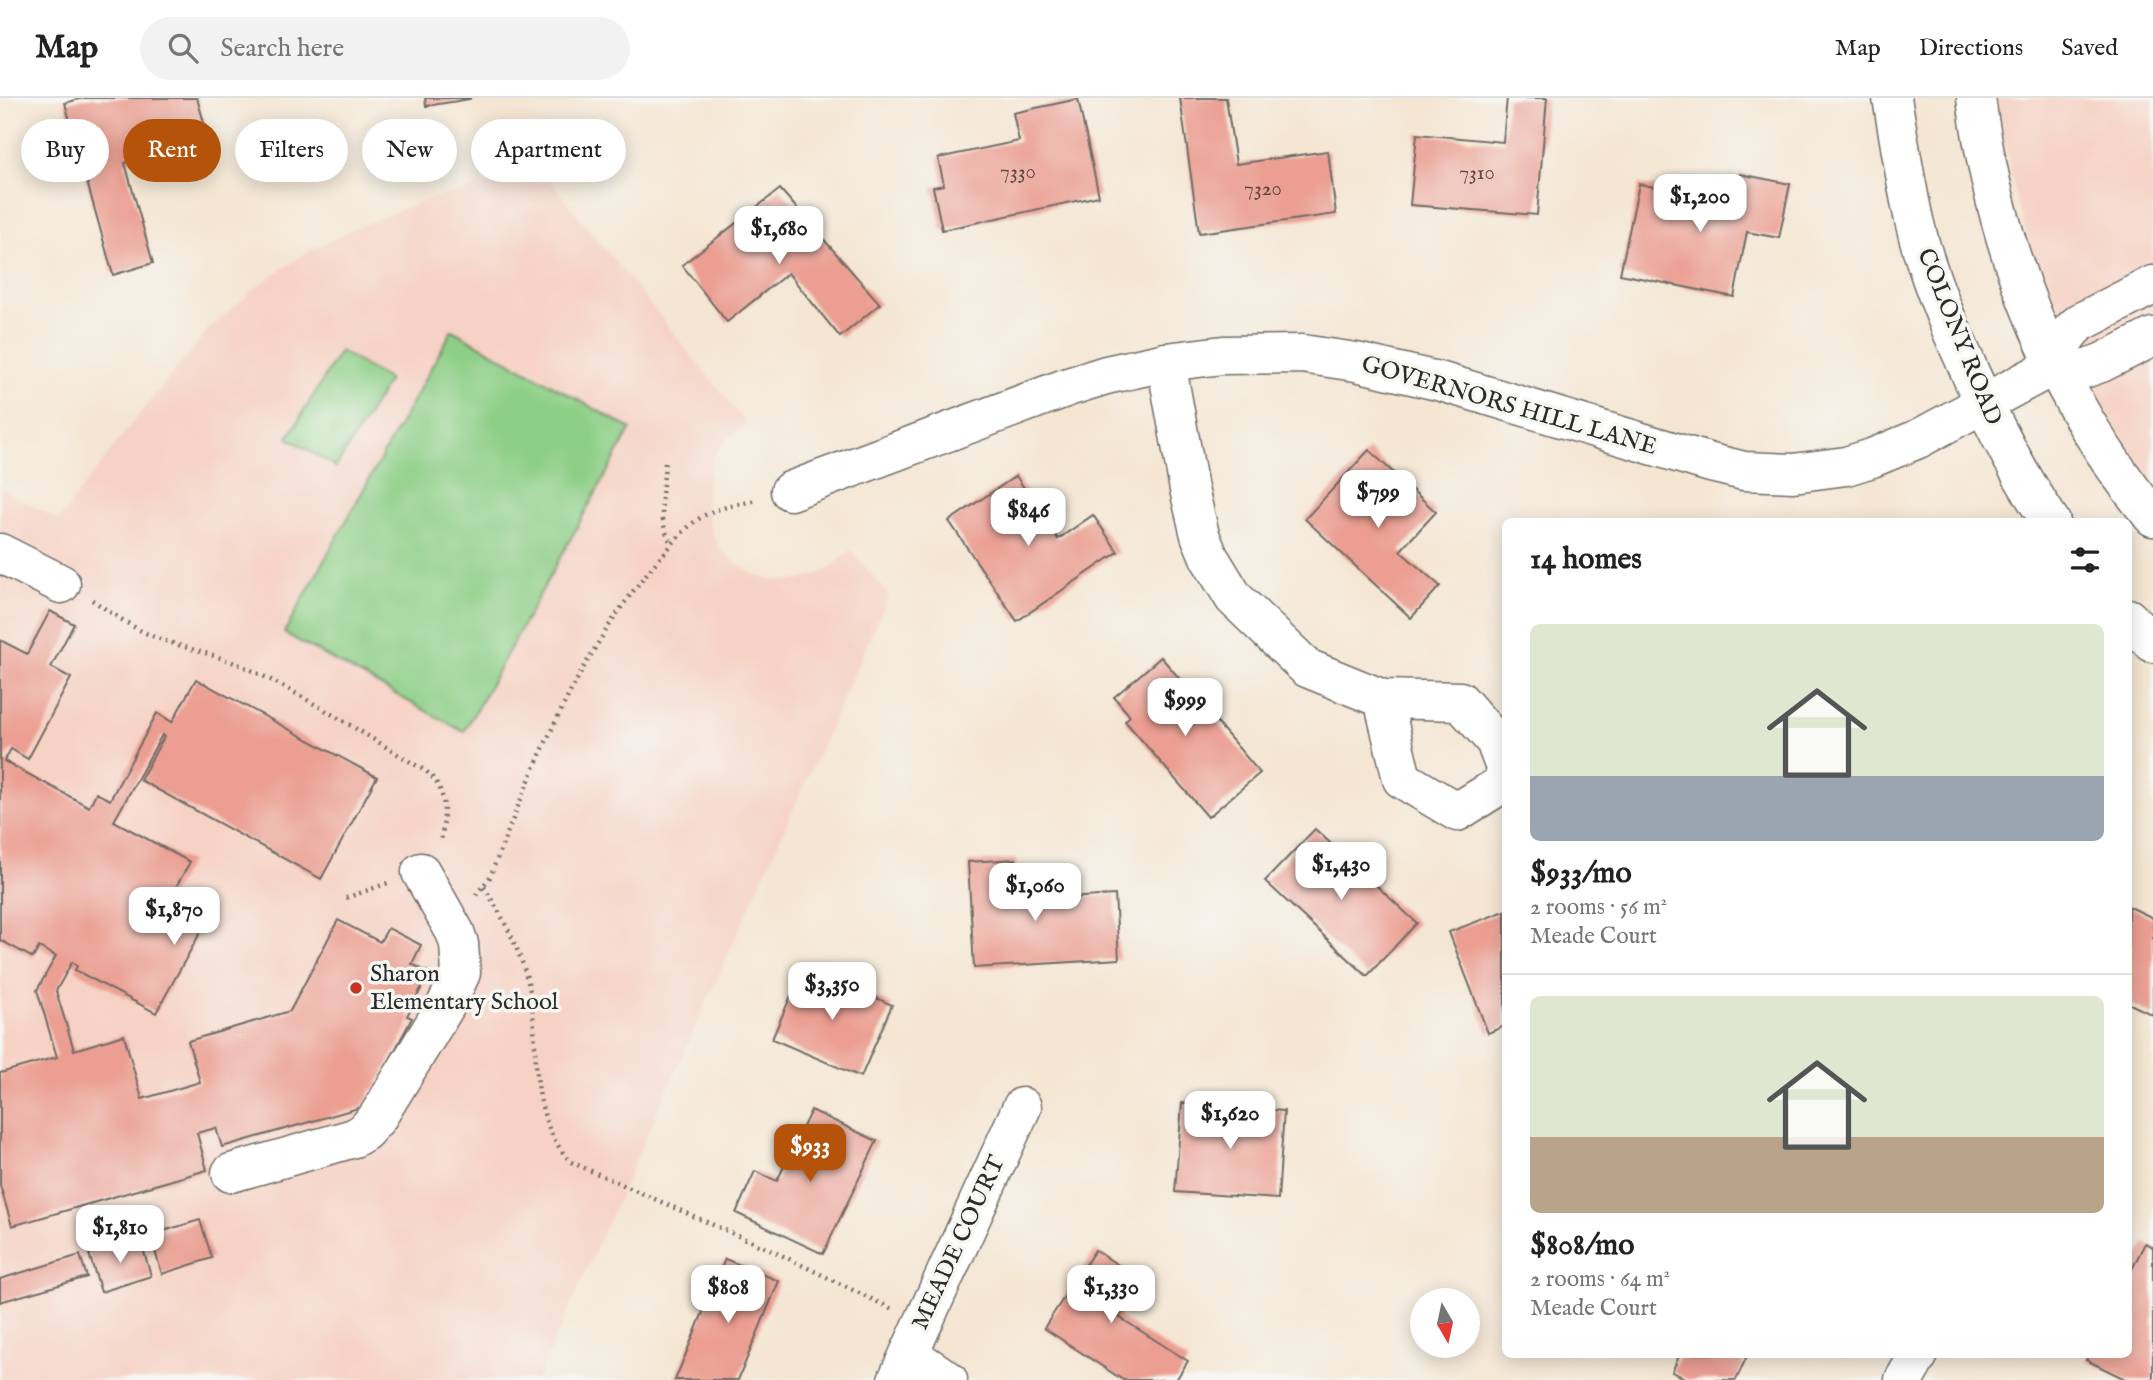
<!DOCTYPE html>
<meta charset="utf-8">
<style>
:root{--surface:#fff;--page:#f2f2f2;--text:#222;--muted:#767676;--line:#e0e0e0;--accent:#b45309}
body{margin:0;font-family:"IM FELL English",serif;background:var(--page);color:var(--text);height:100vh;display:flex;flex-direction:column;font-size:26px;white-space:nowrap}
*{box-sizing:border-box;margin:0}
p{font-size:23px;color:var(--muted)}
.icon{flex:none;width:38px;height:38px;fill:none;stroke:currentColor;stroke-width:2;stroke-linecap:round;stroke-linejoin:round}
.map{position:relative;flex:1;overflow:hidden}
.drawer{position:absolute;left:1502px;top:420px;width:630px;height:840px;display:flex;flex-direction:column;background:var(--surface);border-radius:10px;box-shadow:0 4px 18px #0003}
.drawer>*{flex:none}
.hud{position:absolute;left:21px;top:21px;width:665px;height:63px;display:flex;gap:14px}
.needle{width:46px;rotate:171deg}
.tools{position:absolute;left:1410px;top:1190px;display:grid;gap:14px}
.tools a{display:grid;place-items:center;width:70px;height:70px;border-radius:50%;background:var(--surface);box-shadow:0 4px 18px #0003;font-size:35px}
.price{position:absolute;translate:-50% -60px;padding:0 16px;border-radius:14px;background:#fff;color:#222;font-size:23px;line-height:46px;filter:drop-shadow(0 2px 4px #0008)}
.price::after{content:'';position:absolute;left:50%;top:42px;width:21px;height:16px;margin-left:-10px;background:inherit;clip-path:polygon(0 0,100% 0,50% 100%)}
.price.active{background:var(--accent);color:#fff}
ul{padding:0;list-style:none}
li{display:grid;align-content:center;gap:14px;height:371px;padding:0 28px}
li+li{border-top:2px solid var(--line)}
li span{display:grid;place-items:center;height:217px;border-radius:10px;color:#555}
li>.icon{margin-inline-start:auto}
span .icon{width:126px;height:126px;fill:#fffc;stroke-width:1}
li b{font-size:30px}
h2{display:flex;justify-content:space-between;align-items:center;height:84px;padding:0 28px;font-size:30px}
.tag{padding:0 24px;border-radius:32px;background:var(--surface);box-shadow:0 4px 18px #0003;font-size:24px;line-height:63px}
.tag.active{background:var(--accent);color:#fff}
header{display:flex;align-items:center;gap:42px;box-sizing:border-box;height:98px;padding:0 35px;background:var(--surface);border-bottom:2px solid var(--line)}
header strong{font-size:33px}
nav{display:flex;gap:38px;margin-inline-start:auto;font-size:24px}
.search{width:490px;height:63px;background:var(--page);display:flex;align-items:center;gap:18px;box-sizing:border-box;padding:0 24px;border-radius:38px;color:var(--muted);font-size:26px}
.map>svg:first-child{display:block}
.built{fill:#f6d2c4}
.green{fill:#8ecf87;stroke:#5c7d59;stroke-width:2}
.building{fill:#eb9e91}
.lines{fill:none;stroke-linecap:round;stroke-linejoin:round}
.minor-casing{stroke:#716c66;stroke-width:41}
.major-casing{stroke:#716c66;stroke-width:41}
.path{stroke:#716c66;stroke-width:4.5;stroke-dasharray:2 5;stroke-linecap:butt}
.minor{stroke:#fff;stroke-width:38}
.major{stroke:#fff;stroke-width:38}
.poi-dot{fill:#c8321e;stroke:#f6f6f2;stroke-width:2.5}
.labels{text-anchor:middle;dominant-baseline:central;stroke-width:7;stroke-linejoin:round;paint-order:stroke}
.number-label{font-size:21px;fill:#5b4844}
.street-label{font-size:24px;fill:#2b2b2b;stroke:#f6f6f2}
.poi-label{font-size:24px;fill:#2b2b2b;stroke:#f6f6f2;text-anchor:start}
</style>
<header>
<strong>Map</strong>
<div class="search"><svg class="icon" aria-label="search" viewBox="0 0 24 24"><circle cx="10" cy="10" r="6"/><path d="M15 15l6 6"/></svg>Search here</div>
<nav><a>Map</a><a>Directions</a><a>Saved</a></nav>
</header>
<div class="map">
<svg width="2153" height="1282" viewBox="0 0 2153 1282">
<rect width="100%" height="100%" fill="#f6f6f2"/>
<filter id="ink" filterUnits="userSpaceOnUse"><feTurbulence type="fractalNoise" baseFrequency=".0143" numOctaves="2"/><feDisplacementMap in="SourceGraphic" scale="14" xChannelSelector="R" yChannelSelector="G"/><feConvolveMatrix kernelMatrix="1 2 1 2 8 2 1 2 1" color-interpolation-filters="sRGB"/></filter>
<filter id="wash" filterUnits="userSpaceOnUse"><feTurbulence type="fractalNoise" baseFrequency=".00686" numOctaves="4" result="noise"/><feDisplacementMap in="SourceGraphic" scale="28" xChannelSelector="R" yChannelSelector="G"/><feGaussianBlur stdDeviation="1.57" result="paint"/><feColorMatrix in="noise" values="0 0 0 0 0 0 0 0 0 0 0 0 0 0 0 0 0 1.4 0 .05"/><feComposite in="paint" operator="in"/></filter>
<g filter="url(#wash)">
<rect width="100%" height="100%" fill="#f4e6d3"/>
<g class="built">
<path d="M1998 0H2153V390L2101 306 2058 225 2036 171 2017 104 2002 28Z"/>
<path d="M550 83 746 325 722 346 714 358 709 373 706 410 711 430 719 449 732 462 750 474 767 481 789 483 804 481 828 472 851 452 889 498 537 1282H0V390L58 422 129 329 208 232 259 187 307 154 355 130 426 102 492 85Z"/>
</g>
<g class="green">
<path d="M452 232 631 331 464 634 284 535Z"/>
<path d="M340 253 389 282 336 369 288 340Z"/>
</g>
<g id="blocks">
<g class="building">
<path d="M83 0H197L209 42 125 65 153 165 113 177 65 5Z"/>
<path d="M425 0H470V1L426 8Z"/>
<path d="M1180 0H1226L1236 66 1328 53 1336 116 1199 135Z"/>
<path d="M1507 0H1547L1537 117 1410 107 1417 36 1503 44Z"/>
<path d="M1078 1 1099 98 942 132 933 89 944 87 938 60 1019 43 1013 15Z"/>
<path d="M1740 76 1790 86 1779 140 1747 134 1734 199 1620 176 1639 86 1735 105Z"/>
<path d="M780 91 880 206 840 239 788 175 727 224 682 167Z"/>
<path d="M1369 352 1436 414 1400 453 1440 488 1411 520 1305 421Z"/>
<path d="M1016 378 1058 441 1093 417 1118 454 1017 523 949 423Z"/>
<path d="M50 513 74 526 51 569 71 580 28 661 11 651 4 663 89 709 96 695 110 702 157 615 172 624 196 581 377 679 321 781 140 682 164 639 162 637 114 723 190 764 167 805 205 826 156 915 75 872 77 868 72 864 56 893 74 952 124 937 142 1001 200 984 188 943 290 913 338 822 380 844 388 830 421 847 412 866 429 875 407 918 412 920 374 992 372 990 362 1009 222 1049 216 1030 197 1035 207 1072 12 1128 0 1087V975L57 959 37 892 56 858 39 849 33 860 0 842V542L27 556Z"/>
<path d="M1161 559 1260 675 1208 719 1125 623 1130 618 1114 599Z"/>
<path d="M1315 731 1417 825 1367 878 1265 783Z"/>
<path d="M1016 761 1019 803 1115 797 1119 861 974 870 968 764Z"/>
<path d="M2128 808 2153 820V917L2128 905Z"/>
<path d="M1505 813V928L1488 935 1449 834Z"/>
<path d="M804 868 892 907 861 979 772 941Z"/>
<path d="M1182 1005 1284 1013 1278 1101 1175 1094Z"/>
<path d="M811 1012 877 1043 823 1156 736 1115 755 1073 777 1083Z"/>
<path d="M200 1122 212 1160 162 1176 150 1137Z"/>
<path d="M140 1140 151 1178 101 1194 89 1156Z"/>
<path d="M2145 1145 2153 1149V1282H2127L2086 1262 2089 1256H2128V1179Z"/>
<path d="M1095 1152 1143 1183 1119 1219 1188 1263 1176 1282H1123L1044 1230Z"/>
<path d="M80 1157 87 1179 0 1204V1181Z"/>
<path d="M725 1161 779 1183 738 1282H675Z"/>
<path d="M1680 1256H1748L1736 1282H1689L1672 1274Z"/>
</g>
</g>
</g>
<g filter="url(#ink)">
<use href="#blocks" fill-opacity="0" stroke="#716c66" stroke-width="2"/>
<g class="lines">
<g class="minor-casing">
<g id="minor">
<path d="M1166 264 1189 391 1200 437 1209 459 1234 500 1307 570 1383 601 1460 603 1495 643 1505 670"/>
<path d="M2055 267C2062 248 2064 236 2081 224L2153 187"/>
<path d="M2055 267 2084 271 2101 265 2153 239"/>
<path d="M790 393 1068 289 1106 277 1166 264 1223 257 1302 256 1356 264 1442 284 1711 365 1744 373 1793 375 1846 368 1872 360 1918 341 2055 267"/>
<path d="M0 455 61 486"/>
<path d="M1383 601 1402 681 1457 714 1505 684"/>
<path d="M231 1075 354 1040 364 1034 377 1020 446 907 461 875 459 846 455 834 421 774"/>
<path d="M909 1256 948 1282"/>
<path d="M897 1282 1022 1009"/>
<path d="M1904 1282 1919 1256"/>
</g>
</g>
<g class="major-casing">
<g id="major">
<path d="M1892 0C1899 41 1905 82 1914 122 1925 170 1944 217 1965 263 1989 319 2016 373 2051 424"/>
<path d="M1976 0C1996 153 2054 300 2153 419"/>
<path d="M2128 520 2153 545"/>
</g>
</g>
<g class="path">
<path d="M665 365C663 394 656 420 672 447"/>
<path d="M92 502C112 515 131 529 152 538 185 551 221 557 253 573 312 602 367 638 424 672 449 690 445 716 441 744"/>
<path d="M484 789C505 822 524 859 531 898 539 954 528 1019 571 1064L779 1156 892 1211"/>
<path d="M476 797 490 779C533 668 580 552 659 461 672 447 684 430 700 420 716 409 738 407 756 402"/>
<path d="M346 800 388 785"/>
</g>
<use href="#minor" class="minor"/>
<use href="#major" class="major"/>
</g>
</g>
<circle class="poi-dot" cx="356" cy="890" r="7"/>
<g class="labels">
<g class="number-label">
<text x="1018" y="74">7330</text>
<text x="1477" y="75">7310</text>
<text x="1263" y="91">7320</text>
</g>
<g class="street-label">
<text transform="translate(1959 239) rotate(68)">COLONY ROAD</text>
<text transform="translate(1509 308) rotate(16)">GOVERNORS HILL LANE</text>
<text transform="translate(959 1145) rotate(-65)">MEADE COURT</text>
</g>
<g class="poi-label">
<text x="370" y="876">Sharon<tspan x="370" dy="28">Elementary School</tspan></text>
</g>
</g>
</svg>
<div class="tools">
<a><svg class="needle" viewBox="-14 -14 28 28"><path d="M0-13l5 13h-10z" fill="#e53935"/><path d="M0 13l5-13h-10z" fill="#767676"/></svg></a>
</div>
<b class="price" style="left:1700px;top:136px">$1,200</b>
<b class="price" style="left:779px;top:168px">$1,680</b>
<b class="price" style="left:1378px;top:432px">$799</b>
<b class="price" style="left:1028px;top:450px">$846</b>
<b class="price" style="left:1185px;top:640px">$999</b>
<b class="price" style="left:1341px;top:804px">$1,430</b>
<b class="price" style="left:1035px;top:825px">$1,060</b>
<b class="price" style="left:174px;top:849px">$1,870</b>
<b class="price" style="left:832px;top:924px">$3,350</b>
<b class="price" style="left:1230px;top:1053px">$1,620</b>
<b class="price active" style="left:810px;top:1086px">$933</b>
<b class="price" style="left:120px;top:1167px">$1,810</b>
<b class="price" style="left:728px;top:1227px">$808</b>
<b class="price" style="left:1111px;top:1227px">$1,330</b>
<div class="hud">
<a class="tag">Buy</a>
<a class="tag active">Rent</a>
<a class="tag">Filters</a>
<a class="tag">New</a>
<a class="tag">Apartment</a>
</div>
<section class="drawer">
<h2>14 homes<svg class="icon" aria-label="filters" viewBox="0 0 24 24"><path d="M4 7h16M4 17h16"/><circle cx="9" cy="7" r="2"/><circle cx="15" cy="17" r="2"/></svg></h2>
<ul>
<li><span style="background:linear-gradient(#dfe7d0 70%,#9aa5b1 0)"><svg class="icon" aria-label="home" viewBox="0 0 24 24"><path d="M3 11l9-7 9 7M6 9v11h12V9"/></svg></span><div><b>$933/mo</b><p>2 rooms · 56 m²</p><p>Meade Court</p></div></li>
<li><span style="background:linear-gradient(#dfe7d0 65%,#b9a48a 0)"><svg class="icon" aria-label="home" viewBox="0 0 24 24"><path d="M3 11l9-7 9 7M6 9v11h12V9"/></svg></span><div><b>$808/mo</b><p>2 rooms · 64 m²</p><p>Meade Court</p></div></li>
</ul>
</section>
</div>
